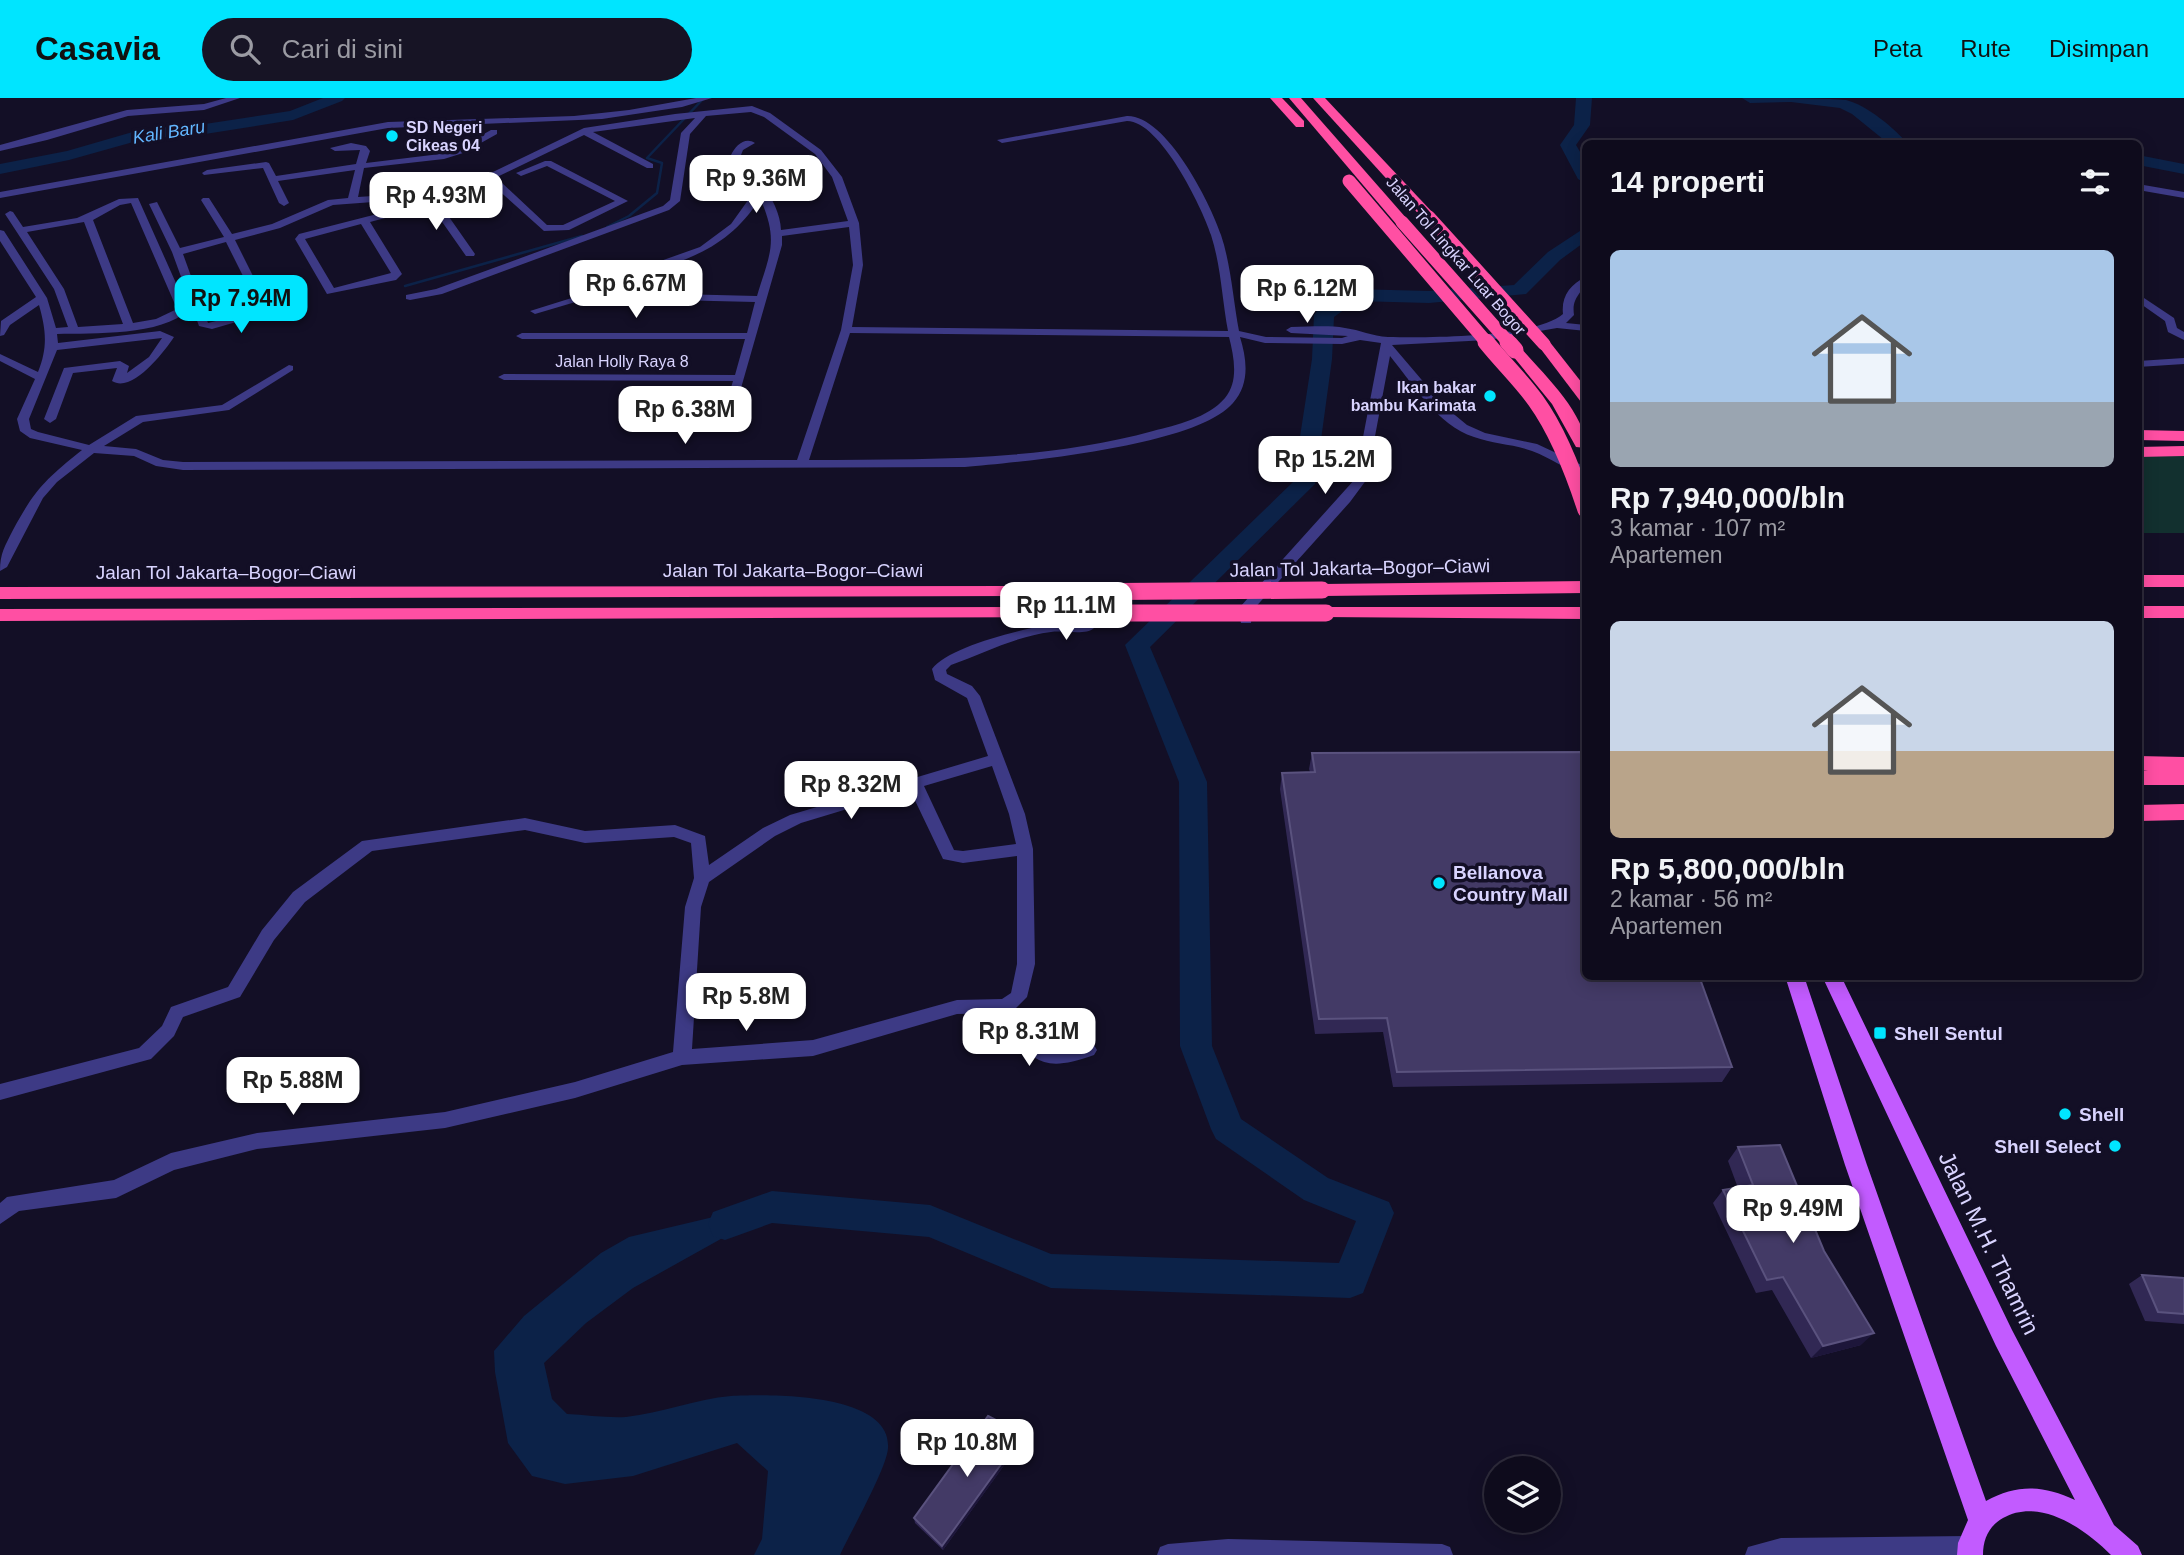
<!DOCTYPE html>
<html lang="id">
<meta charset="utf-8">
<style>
:root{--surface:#0e0b1c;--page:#171425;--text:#f1f3f6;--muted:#9b9ba3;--line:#2e2b3b;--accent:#00e5ff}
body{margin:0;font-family:Arial,sans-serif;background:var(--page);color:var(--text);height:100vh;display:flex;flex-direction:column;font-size:26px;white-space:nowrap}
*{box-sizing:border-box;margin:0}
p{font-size:23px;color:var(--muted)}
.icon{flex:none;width:38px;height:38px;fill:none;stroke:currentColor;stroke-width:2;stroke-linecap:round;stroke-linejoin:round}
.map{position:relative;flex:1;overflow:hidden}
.sheet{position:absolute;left:1582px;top:42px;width:560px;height:840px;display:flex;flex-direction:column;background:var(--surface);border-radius:10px;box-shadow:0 4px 18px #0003,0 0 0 2px var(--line)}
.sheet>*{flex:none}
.buttons{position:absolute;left:1484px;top:1358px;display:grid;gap:14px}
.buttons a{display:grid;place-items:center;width:77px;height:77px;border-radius:50%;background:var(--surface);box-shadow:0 4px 18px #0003,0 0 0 2px var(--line);font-size:35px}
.price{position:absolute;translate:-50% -60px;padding:0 16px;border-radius:14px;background:#fff;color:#222;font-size:23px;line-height:46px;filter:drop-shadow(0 2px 4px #0008)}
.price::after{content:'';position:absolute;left:50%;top:42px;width:21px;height:16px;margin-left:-10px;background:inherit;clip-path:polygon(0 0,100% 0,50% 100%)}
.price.on{background:var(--accent);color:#111}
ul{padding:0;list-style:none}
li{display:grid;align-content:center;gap:14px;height:371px;padding:0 28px}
li span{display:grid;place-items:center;height:217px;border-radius:10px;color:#555}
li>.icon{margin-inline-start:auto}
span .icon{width:126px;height:126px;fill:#fffc;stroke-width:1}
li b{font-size:30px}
h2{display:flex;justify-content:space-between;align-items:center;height:84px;padding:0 28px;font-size:30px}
header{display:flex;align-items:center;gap:42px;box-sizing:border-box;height:98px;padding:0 35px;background:var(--accent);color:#111}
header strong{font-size:33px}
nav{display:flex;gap:38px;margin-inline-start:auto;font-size:24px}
.search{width:490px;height:63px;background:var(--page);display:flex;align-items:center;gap:18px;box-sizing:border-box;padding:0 24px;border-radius:38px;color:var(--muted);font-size:26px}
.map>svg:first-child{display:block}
.green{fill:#12302f}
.water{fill:#0c2248}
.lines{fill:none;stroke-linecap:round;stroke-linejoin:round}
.stream{stroke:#0c2248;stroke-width:2.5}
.river{fill:#0c2248;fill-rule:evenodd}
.minor{fill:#3d3a85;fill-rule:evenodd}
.primary{fill:#c25bff;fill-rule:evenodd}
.motorway{fill:#ff4fa3;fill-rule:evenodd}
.motorway-bridge-far1{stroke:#ff4fa3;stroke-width:13}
.motorway-bridge{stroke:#ff4fa3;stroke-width:17}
.wall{fill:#312854}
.shaded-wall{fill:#1d163a}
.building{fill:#433a66;stroke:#5a527e;stroke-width:2}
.poi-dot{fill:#00e5ff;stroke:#130f26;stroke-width:2.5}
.labels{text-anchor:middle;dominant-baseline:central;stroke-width:7;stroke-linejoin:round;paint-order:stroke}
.far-poi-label{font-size:16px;font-weight:bold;fill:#d9d4ff;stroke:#130f26;text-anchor:start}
.far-street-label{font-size:16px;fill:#d9d4ff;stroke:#130f26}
.far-water-label{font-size:18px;font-style:italic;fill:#62b6ff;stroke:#130f26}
.street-label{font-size:19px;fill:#d9d4ff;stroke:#130f26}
.poi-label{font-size:19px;font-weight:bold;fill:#d9d4ff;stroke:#130f26;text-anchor:start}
.near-street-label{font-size:23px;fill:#d9d4ff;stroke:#130f26}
</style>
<header>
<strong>Casavia</strong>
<div class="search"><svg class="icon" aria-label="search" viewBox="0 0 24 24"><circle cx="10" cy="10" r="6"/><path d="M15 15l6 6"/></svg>Cari di sini</div>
<nav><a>Peta</a><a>Rute</a><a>Disimpan</a></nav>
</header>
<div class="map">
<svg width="2184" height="1457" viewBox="0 0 2184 1457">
<rect width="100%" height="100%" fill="#130f26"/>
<path class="green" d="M2184 353V435H2139L2138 354Z"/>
<path class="water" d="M743 1112 761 1113 762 1118 633 1190 586 1225 544 1265 552 1301 567 1316C586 1317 607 1320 626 1319 661 1315 696 1301 731 1298 767 1296 892 1294 888 1350 887 1370 850 1435 840 1457H754L762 1441 768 1373 737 1345 633 1378 565 1386 532 1378 508 1345 495 1274 494 1253 524 1218 601 1155 629 1139Z"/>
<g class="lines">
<g class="stream">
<path d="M607 129 629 118 657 95 662 65 647 60 704 0"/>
<path d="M405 188 582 138"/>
</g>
<g class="river">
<path d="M323 0H345L342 3 293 22 205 36 144 41 69 62 0 76V66L67 53 143 31 205 26 290 13Z"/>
<path d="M1576 0H1592L1590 27 1576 47 1586 64V86L1578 81 1560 47 1574 27Z"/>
<path d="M1742 0C1773 0 1816 0 1846 2 1867 7 1894 30 1908 46H1889L1852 16 1840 10 1791 4 1750 5Z"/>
<path d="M2138 57 2184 66V76L2138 67Z"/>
<path d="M1586 129V143L1560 162 1526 196 1429 205 1356 203 1334 219 1332 261 1315 386 1150 549 1207 684 1212 948 1241 1021 1328 1080 1389 1104 1394 1115 1363 1195 1350 1200 1051 1190 929 1139 772 1125 725 1142 713 1138 708 1126 713 1114 772 1093 930 1107 1051 1156 1339 1165 1356 1123 1304 1102 1216 1041 1211 1031 1180 948 1179 684 1125 547 1293 384 1312 261 1314 217 1317 213 1345 193 1352 191 1429 193 1514 187 1548 154Z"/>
</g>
<g class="minor">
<path d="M226 0H240L204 12 128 18 47 42 0 53V47L127 12 204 6Z"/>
<path d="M696 0H712L682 9 602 21 388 30 0 100V94L388 24 574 18 629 12Z"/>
<path d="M752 8 770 15 821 52 842 79 859 125 863 167 852 229 1228 233C1222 201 1221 168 1211 137 1202 109 1160 23 1127 23L1002 45 997 42 1127 18C1166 17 1210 104 1221 137 1231 167 1233 201 1239 233L1266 239 1342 240 1348 238 1291 235 1286 232 1291 229C1309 229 1328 227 1345 230 1360 232 1372 238 1388 239 1427 240 1535 240 1563 216 1561 199 1570 186 1586 179 1586 195 1571 196 1574 217L1566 225 1586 227V233L1557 230 1488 242 1392 247 1444 308 1467 327 1485 335 1537 346 1586 369V377C1565 372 1551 360 1532 353 1513 346 1493 346 1474 339 1437 327 1413 286 1390 258L1367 381 1350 404 1252 513 1251 525H1241L1238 512 1240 509 1355 381 1381 245 1360 242 1342 246 1265 245 1240 239C1247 262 1250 286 1233 305 1197 348 1022 364 965 369L183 372 156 368 134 358 94 355 57 384 43 400 7 469 0 473C0 455 5 448 13 432 35 391 46 381 82 352L30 340 20 333 17 321 35 281 0 263V256L38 274C48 249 46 232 39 207L10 227 4 237 0 238 1 223 36 199 0 143V132L4 133 47 200 56 230 68 229 54 191 5 116 10 113 13 114 23 129 77 120 119 101 138 100 188 212C162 238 93 235 57 236L58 245 160 233 174 239C164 254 132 296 112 283L117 270 73 275 56 321 50 325 44 321 64 270 120 263 129 268 127 275 149 259 162 240 57 252 29 321 31 331 38 334 89 347 136 318 222 307 289 267 293 268V272L229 312 143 324 104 348 136 351 163 362 183 364 797 362 841 232 853 167 849 129 782 138V147L735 311 731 313 725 309 733 283 504 282 498 279 504 276 735 277 745 241H522L516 238 522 235H747L755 204 589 200 535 216 530 213 578 198 593 187 700 149 731 126 756 91 731 57C735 48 745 38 755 45L743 52 741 57C756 78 780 104 781 132L848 123 832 79 815 56 764 19 751 14 706 18 690 36 680 103 669 112 442 196 410 202 406 201V197L436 191 663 108 670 102 681 35 695 20 593 34 653 66V70H647L584 37 472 91 436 99 446 103 440 106 475 156 474 158H466L431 108 370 124 402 176 396 182 327 196 295 141 299 136 428 103 427 100 333 107 280 130 235 142 271 214 212 231 199 228 172 154 149 106 157 104 180 150 224 139 201 102 203 100H209L232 136 272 126 328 102 348 100 355 72 278 83 289 105 284 108 279 105 263 70 204 77 202 75 207 72 266 64 269 65 276 78 356 66 360 52 335 53 330 50 351 45 366 48 370 53 366 65 440 56 457 51 491 32H497V36L463 55 444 61 364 70 358 99 431 94 466 87 584 30 675 16ZM760 100C779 143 770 155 757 198L595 194C659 165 720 166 760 100ZM131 105 177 211 156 221 133 225 93 122 120 107ZM84 124 123 226 78 229 64 191 27 134ZM361 126 391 175 334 190 305 141ZM226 144 260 212 208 225 183 156ZM850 235 1229 239C1234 259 1239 283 1225 300 1208 320 1176 327 1153 333 1040 364 924 361 809 362Z"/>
<path d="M545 63H551L628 103 569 132 544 133 496 90 483 94 478 91 501 84 547 127H563L615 103 547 68 521 78 516 75Z"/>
<path d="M2138 86 2184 94V100L2138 92Z"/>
<path d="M2138 196 2174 220 2177 230 2184 234V242L2168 234 2165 223 2138 204Z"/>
<path d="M2184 260V266L2138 269V263Z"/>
<path d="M1069 524 1087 525 1094 530C1085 538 1064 532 1051 534 1017 538 984 555 951 567L946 572 947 576 972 588 980 598 1025 716 1033 751 1035 866 1027 899 1015 911 1039 941 1052 952 1088 944 1094 947 1097 952 1094 957C1039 977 1029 962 999 915L957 916 813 958 682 967 575 1000 445 1030 257 1051 174 1072 116 1100 19 1113 0 1126V1105L7 1099 114 1082 171 1055 257 1035 445 1014 575 984 673 954 685 809 694 780 691 745 674 739 585 745 525 732 372 753 305 804 274 842 240 899 183 919 174 938 151 961 0 1002V986L139 950 162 928 171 909 228 889 262 832 293 794 362 743 525 720 585 733 675 727 705 738 709 767 763 730 790 717 988 658 967 600 935 582 932 571C949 547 1039 526 1069 524ZM992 668 1009 716 1016 746 963 753 954 752 924 688ZM910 692 943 761 963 765 1017 758V866L1011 895 1002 901 957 902 813 942 692 951 701 809 709 784 775 738 801 725Z"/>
<path d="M1969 1438 1977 1441 1980 1449 1977 1457H1745L1748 1449 1781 1440Z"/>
<path d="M1228 1441 1442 1446 1450 1449 1453 1457H1157L1160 1449 1168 1446Z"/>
</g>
<path class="primary" d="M1785 878H1804L1867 1067 1986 1403C2017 1386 2043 1387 2075 1402L1996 1248 1822 878H1841L2012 1232 2114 1427 2138 1448 2142 1457H2111C2085 1431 2040 1399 2003 1420 1989 1428 1983 1441 1983 1457H1957L1958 1445 1968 1422 1845 1067Z"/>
<g class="motorway">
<path d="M1270 0H1282L1304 23V29H1296Z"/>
<path d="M1289 0H1301L1407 121V127H1397Z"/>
<path d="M1313 0H1325L1434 116V122H1424Z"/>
<path d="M1544 242 1549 243 1586 290V306L1581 304 1537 246Z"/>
<path d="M1515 248 1520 249C1542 275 1586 315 1586 350L1576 349 1552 306 1508 252Z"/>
<path d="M2138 332 2184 333V343L2138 342Z"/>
<path d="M2184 348V358L2138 359V349Z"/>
<rect x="2138" y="477" width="46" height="12"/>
<path d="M1586 483V495L1322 498 1313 492 1322 486Z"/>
<path d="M1054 488 1060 490 1063 494 1060 498 0 501V489Z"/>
<rect x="2138" y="508" width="46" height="12"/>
<path d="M1053 509 1062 515 1059 519 0 523V511Z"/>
<path d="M1326 509H1586V521L1320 519 1317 515Z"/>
<path d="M2138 658 2184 659V687H2138V673H2148L2138 672Z"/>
<path d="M2184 706V722L2138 723V707Z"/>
</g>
<g class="motorway-bridge-far1">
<path d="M1349 83 1488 246"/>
<path d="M1429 119 1544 246"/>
<path d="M1402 124 1510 246"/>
</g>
<g class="motorway-bridge">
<path d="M1486 244C1502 264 1521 282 1536 303 1559 335 1574 375 1586 412"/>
<path d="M1508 244 1515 252"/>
<path d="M1054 494 1322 492"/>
<path d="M1053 515H1326"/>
</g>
</g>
<g class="wall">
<path d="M1312 655 1732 969 1722 984 1393 989 1383 934 1315 936 1280 691 1282 675 1310 674 1309 671Z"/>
<path d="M1738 1049 1861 1247 1811 1260 1772 1192 1756 1195 1713 1105 1723 1092 1738 1090 1728 1063Z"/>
<path d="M2142 1177 2184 1180V1226L2145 1223 2129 1186Z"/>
<path d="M1023 1341 943 1452 915 1425 914 1420Z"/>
</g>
<g class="shaded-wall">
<path d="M1874 1235 1861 1247 1811 1260 1823 1248Z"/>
<path d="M1023 1336V1341L943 1452 942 1448Z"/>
</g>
<g class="building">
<path d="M1586 654V878H1699L1732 969 1397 974 1387 920 1319 921 1282 675 1315 674 1312 655Z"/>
<path d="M1780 1047 1824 1153 1874 1235 1823 1248 1783 1179 1767 1182 1723 1092 1753 1087 1738 1049Z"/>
<path d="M2142 1177 2184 1180V1216L2158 1214Z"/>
<path d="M988 1318 1023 1336 942 1448 914 1420Z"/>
</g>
<g class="poi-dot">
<circle cx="392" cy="38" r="7"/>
<circle cx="1490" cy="298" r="7"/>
<circle cx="1439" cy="785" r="7"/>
<rect x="1873" y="928" width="14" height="14" rx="3.5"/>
<circle cx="2065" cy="1016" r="7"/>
<circle cx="2115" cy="1048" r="7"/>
</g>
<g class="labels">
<g class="far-poi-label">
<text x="406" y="29">SD Negeri<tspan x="406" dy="18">Cikeas 04</tspan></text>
<text x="1476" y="289" text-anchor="end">Ikan bakar<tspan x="1476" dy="18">bambu Karimata</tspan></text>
</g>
<g class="far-street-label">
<text transform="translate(1456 158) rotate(49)">Jalan Tol Lingkar Luar Bogor</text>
<text x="622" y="263">Jalan Holly Raya 8</text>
</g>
<g class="far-water-label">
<text transform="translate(169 34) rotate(-9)">Kali Baru</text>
</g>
<g class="street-label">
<text transform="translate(1360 470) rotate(-1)">Jalan Tol Jakarta–Bogor–Ciawi</text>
<text x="793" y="472">Jalan Tol Jakarta–Bogor–Ciawi</text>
<text x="226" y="474">Jalan Tol Jakarta–Bogor–Ciawi</text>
</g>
<g class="poi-label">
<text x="1453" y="774">Bellanova<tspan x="1453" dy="22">Country Mall</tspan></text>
<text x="1894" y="935">Shell Sentul</text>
<text x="2079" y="1016">Shell</text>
<text x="2101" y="1048" text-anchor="end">Shell Select</text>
</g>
<g class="near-street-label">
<text transform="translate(1989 1145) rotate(64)">Jalan M.H. Thamrin</text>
</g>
</g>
</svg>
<div class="buttons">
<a><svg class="icon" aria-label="layers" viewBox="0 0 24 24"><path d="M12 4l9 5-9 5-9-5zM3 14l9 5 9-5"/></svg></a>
</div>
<b class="price" style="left:756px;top:117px">Rp 9.36M</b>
<b class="price" style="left:436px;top:134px">Rp 4.93M</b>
<b class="price" style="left:636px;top:222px">Rp 6.67M</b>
<b class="price" style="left:1307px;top:227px">Rp 6.12M</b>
<b class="price on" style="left:241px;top:237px">Rp 7.94M</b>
<b class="price" style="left:685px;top:348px">Rp 6.38M</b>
<b class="price" style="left:1325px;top:398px">Rp 15.2M</b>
<b class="price" style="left:1066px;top:544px">Rp 11.1M</b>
<b class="price" style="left:851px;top:723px">Rp 8.32M</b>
<b class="price" style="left:746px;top:935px">Rp 5.8M</b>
<b class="price" style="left:1029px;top:970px">Rp 8.31M</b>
<b class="price" style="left:293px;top:1019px">Rp 5.88M</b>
<b class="price" style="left:1793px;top:1147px">Rp 9.49M</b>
<b class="price" style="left:967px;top:1381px">Rp 10.8M</b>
<section class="sheet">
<h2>14 properti<svg class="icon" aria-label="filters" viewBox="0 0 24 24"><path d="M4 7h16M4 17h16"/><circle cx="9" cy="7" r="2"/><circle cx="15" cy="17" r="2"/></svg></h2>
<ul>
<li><span style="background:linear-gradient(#a9c7e8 70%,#9aa5b1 0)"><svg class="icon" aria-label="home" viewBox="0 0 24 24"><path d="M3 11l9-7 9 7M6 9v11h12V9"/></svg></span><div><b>Rp 7,940,000/bln</b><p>3 kamar · 107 m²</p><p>Apartemen</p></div></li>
<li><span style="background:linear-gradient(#c9d6e8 60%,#b9a48a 0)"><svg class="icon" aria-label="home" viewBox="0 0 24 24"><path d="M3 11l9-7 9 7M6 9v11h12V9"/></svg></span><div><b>Rp 5,800,000/bln</b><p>2 kamar · 56 m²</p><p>Apartemen</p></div></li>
</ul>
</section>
</div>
